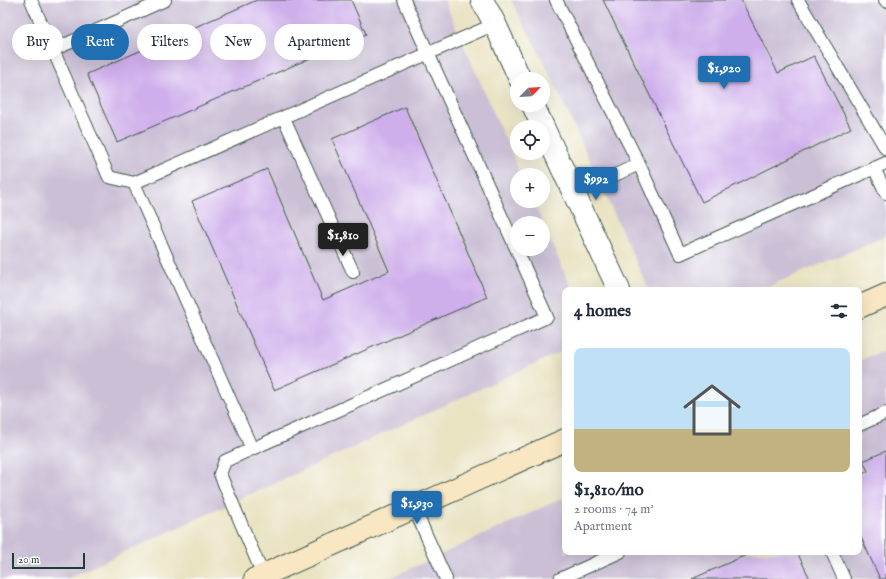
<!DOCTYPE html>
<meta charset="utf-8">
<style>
:root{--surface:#fff;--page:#f6f6f7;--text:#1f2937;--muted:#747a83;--line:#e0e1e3;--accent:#1f6fb2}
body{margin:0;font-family:"IM FELL English",serif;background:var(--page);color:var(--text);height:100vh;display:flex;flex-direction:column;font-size:15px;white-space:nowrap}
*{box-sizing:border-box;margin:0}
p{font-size:13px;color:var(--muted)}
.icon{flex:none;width:22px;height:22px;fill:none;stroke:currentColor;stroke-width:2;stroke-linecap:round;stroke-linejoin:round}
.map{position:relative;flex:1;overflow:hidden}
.sheet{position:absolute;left:562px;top:287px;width:300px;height:268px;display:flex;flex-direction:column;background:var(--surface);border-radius:8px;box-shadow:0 4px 16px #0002}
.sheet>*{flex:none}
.guide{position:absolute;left:12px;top:24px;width:380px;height:36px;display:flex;gap:8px}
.needle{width:26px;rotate:66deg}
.buttons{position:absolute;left:510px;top:72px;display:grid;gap:8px}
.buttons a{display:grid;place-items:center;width:40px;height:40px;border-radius:50%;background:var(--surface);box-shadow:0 4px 16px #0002;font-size:20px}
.scale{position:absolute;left:12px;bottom:10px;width:73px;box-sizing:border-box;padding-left:4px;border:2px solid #1f3d34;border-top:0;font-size:11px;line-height:14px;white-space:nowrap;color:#1f3d34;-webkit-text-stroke:3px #fff;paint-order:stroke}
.price{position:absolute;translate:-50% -34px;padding:0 9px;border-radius:4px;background:var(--accent);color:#fff;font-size:13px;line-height:26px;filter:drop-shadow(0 1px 2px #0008)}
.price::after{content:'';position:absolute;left:50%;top:24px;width:12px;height:9px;margin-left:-6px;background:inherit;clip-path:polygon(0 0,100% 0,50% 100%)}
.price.on{background:#222;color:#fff}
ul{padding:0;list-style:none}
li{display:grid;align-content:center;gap:8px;height:212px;padding:0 12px}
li+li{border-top:1px solid var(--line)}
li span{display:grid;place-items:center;height:124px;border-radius:8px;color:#555}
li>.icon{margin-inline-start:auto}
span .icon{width:72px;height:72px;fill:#fffc;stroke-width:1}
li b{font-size:17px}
h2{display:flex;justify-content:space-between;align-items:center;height:48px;padding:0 12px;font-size:17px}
.tag{padding:0 14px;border-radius:18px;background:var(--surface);box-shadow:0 4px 16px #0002;font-size:14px;line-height:36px}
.tag.on{background:var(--accent);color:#fff}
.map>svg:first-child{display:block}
.industrial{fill:#cbbfd5}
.building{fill:#ceaeeb}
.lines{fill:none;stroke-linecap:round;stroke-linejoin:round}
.service-casing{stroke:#3d5649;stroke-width:14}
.minor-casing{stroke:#3d5649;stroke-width:24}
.secondary-casing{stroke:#3d5649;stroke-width:24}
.service{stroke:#fff;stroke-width:12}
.minor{stroke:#fff;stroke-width:22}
.secondary{stroke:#f9e7c3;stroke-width:22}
</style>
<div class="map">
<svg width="886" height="579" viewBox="0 0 886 579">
<rect width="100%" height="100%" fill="#fff"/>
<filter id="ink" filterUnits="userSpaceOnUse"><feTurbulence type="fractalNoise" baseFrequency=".025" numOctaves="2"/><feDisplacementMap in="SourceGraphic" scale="8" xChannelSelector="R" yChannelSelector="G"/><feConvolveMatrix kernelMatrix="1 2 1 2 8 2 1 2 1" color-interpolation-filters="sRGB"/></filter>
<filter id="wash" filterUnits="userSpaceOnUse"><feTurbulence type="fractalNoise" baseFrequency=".012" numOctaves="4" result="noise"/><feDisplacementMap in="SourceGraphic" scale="16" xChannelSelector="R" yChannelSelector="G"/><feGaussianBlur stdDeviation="0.9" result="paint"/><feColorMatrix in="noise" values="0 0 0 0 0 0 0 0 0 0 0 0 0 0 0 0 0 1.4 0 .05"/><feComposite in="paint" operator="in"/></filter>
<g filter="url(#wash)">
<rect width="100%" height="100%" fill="#e9e3c2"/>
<g class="industrial">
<path d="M0 0H444L521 175H517V201H533L543 223H517V249H543V224L572 290H565V350L66 579H0Z"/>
<path d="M511 0H886V236L760 290H649L549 72Z"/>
<path d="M886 349V579H388L565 497V552H859V361Z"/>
</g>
<g id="blocks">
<g class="building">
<path d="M257 0H351L366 34 117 142 87 74Z"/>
<path d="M603 0H741L778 73 814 56 851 128 702 202Z"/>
<path d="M405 107 487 297 274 390 192 201 267 169 323 300 389 271 332 139Z"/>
<path d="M886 451V579H880L859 533V475L868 471 863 461Z"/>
<path d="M753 552H797L810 579H692Z"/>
</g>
</g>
</g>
<g filter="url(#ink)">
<use href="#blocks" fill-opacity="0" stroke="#3d5649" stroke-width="1"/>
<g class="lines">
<g class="service-casing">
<g id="service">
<path d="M31 0 109 177 134 183"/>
<path d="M556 0 639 164 680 254 886 163"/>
<path d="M798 0 886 149"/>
<path d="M885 0 886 1"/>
<path d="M53 50 165 0"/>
<path d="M284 118 353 272"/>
<path d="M874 168 886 193"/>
<path d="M574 194 639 164"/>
<path d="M859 425 886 413"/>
<path d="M252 449 134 183 495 24"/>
<path d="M414 508 446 579"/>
<path d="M832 552 844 579"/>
<path d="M263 575 220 474 225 461 547 317 404 0"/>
<path d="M560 579 620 552"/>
</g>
</g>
<g class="minor-casing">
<g id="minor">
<path d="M482 0 495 24 520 79"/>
<path d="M533 105 543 127"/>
<path d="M543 127 619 290"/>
</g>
</g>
<g class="secondary-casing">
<g id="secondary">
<path d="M859 307 886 295"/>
<path d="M255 579 565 440"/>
</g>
</g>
<use href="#service" class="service"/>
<use href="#minor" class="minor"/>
<use href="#secondary" class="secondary"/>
</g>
</g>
</svg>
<div class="buttons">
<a><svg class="needle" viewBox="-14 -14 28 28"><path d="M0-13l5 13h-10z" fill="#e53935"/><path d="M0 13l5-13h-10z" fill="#747a83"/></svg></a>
<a><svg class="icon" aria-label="locate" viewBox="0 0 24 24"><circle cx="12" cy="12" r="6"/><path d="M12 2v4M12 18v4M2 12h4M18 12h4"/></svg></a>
<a>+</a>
<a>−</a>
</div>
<div class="scale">20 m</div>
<b class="price" style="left:724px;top:90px">$1,920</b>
<b class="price" style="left:596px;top:201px">$992</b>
<b class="price on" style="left:343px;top:257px">$1,810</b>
<b class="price" style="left:417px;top:525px">$1,930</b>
<div class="guide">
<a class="tag">Buy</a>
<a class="tag on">Rent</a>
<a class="tag">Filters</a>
<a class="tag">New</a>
<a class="tag">Apartment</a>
</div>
<section class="sheet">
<h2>4 homes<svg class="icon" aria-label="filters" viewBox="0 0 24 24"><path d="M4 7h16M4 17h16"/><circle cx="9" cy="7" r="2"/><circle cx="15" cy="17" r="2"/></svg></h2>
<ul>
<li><span style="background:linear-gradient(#bfe0f5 65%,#c2b280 0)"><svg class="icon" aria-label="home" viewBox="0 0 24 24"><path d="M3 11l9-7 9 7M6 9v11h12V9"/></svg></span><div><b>$1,810/mo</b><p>2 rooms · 74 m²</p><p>Apartment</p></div></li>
</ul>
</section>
</div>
